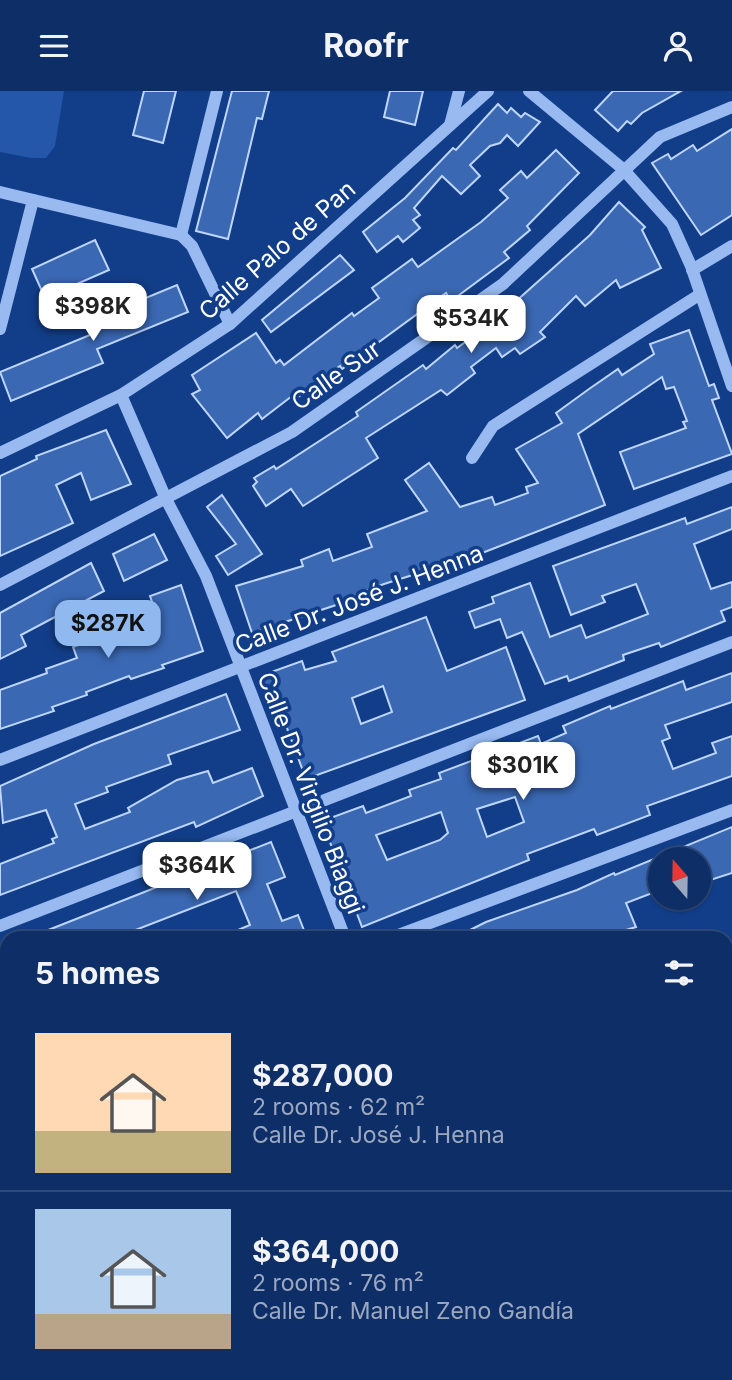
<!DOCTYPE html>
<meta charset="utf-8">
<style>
:root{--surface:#0e2e67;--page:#17366d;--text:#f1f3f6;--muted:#9ba8c0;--line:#2e4a7b;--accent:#90b9f0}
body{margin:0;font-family:Inter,sans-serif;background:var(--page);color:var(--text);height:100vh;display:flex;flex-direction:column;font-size:26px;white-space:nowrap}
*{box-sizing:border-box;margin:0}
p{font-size:23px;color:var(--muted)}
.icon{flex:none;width:38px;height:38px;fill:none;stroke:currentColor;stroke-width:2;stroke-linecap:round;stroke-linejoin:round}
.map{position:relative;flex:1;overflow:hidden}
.side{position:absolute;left:0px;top:840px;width:733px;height:450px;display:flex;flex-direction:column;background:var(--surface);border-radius:21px 21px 0 0;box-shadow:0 2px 5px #0004,0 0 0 2px var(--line)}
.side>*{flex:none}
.needle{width:46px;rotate:340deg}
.fabs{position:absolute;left:648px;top:756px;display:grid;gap:14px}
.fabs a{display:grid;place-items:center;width:63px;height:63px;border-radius:50%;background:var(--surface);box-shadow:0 2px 5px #0004,0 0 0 2px var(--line);font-size:35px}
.price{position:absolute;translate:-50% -60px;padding:0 16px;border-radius:14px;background:#fff;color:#222;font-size:23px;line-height:46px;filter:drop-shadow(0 2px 4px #0008)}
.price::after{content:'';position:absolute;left:50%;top:42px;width:21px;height:16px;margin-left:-10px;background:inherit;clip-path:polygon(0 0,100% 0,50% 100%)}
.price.current{background:var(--accent);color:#111}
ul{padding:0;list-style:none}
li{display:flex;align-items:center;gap:21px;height:175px;padding:0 35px}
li+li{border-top:2px solid var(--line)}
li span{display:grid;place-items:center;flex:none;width:196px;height:140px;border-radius:0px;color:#555}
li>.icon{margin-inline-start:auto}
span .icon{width:84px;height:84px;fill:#fffc;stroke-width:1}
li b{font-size:30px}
h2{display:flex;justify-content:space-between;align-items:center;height:84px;padding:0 35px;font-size:30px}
header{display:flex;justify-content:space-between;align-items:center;height:91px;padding:0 35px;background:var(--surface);font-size:32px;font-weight:700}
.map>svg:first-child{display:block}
.green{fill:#2456a9}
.building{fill:#3a68b3;stroke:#bed6fc;stroke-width:2;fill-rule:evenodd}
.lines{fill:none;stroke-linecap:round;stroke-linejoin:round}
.minor{stroke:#98baf1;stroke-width:12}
.major{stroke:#e1ebff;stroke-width:18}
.labels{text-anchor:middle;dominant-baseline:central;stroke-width:7;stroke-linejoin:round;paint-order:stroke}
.street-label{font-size:24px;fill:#fff;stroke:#123e89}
</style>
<header><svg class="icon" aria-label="menu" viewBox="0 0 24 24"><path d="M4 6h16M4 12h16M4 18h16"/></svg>Roofr<svg class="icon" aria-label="person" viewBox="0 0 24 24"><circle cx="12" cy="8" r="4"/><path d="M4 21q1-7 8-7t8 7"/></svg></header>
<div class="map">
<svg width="732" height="1289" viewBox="0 0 732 1289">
<rect width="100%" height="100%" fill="#123e89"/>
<path class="green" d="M0 0H64L55 55 46 67H31L0 61Z"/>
<g class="building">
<path d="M144 0H176L163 52 133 44Z"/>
<path d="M232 0H269L262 28 257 27 228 148 196 140Z"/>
<path d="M390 0H423L415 34 384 26Z"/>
<path d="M613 0H681L642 22 631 33 627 30 618 40 595 19Z"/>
<path d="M498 13 507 22 511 17 521 26 525 22 540 31 518 55 507 44 500 52 490 55 470 74 480 85 461 103 442 85 414 117 420 124 413 129 420 137 403 151 398 145 377 161 363 141 405 107 453 57 456 59Z"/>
<path d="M732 38V124L701 144 652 72 668 63 671 68 693 54 697 60Z"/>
<path d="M556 59 579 82 527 135 530 139 504 161 509 167 451 210 446 202 342 278 340 275 294 309 292 305 262 328 258 322 227 347 192 303 200 299 192 284 256 242 276 272 280 269 284 274 352 222 354 225 379 207 372 197 412 168 418 176 481 131 508 107 500 99 521 80 527 87Z"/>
<path d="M619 111 645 136 642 139 661 177 620 197 616 189 585 215 576 205 540 241 545 246 520 263 515 257 502 266 496 257 471 276 475 282 447 304 441 299 366 347 378 367 303 415 291 398 266 415 253 395 257 391 254 387 274 375 276 378 358 325 356 321 423 274 426 278 455 254 457 257 494 230 590 144Z"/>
<path d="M95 149 109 179 45 207 32 178Z"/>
<path d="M340 164 354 179 271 241 262 229Z"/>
<path d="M177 194 188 221 97 258 103 272 11 310 0 281 90 244 85 232Z"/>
<path d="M689 239 709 295 714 293 719 307 712 309 732 363 634 398 620 361 686 337 683 331 687 330 674 296 666 298 662 286 578 343 605 414 418 487 416 483 384 493 347 507 348 510 252 542 236 495 303 475 301 469 329 458 333 470 372 456 367 443 427 420 405 389 429 372 460 416 492 406 495 414 528 402 526 396 538 392 516 358 562 332 556 322 589 298 618 278 622 284 654 263 650 253Z"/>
<path d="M106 339 131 393 91 409 81 382 56 394 73 432 0 465V385L37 368 36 365Z"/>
<path d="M222 404 262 463 228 484 216 465 236 453 207 416Z"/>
<path d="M732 416V438L694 453 711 498 732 491V516L721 520 725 530 661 556 659 552 623 564 624 569 569 590 567 585 545 593 522 541 507 547 500 528 475 537 469 521 494 512 492 506 530 492 550 546 581 534 586 547 648 523 636 493 602 505 605 511 571 524 553 475 685 427 687 433Z"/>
<path d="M154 443 167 469 124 490 113 463Z"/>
<path d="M91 472 104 500 21 544 26 555 0 568V522Z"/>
<path d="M181 494 203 560 162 574 164 577 131 588 129 585 86 601 87 604 52 616 54 620 0 638V599L47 582 46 578 77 567 73 556 157 525 150 505Z"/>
<path d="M426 526 447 580 506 556 525 609 306 688 285 632 278 634 260 585 302 570 305 579 336 570 332 561ZM383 595 392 621 361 633 352 607Z"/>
<path d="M732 582V611L665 634 670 647 662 650 673 678 716 662 712 652 732 645V685L647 715 650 724 597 744 594 738 527 763 529 769 362 836 322 730 363 715 366 722 411 705 409 699 441 688 439 682 538 645 541 653 566 642 563 635 610 615 611 618 683 590 686 599ZM515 706 524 731 487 746 477 718ZM441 721 448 742 440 749 387 769 376 744Z"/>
<path d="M226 603 240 639 168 664 171 673 106 696 108 701 75 713 85 738 130 721 128 717 177 689 208 680 213 692 252 677 263 705 196 736 194 731 0 804V773L54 752 52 748 57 746 46 719 3 732 0 695 94 653Z"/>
<path d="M732 736V782L698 793V768H660V799L626 812 636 836 599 847H454L486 831 577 799 614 782 615 784Z"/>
<path d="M271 751 285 786 267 793 282 830 298 824 307 847H219L250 834 236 800 125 843 127 847H28Z"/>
</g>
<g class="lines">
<g class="minor">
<path d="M529 0 623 78 672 133 691 175 732 295"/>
<path d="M450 34 459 0"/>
<path d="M0 101 181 144"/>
<path d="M181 144 217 0"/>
<path d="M181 144 192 155 230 233"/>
<path d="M692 179 732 155"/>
<path d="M0 238 33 109"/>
<path d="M121 304 166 408 206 485 345 847"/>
<path d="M0 362 121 304 230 233 488 0"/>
<path d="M472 367 493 335 699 204"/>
<path d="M0 494 292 341 503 193 660 46 732 16"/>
<path d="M0 669 732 385"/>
<path d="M0 835 732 551"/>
<path d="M390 847 732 719"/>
<path d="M0 999 7 996"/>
<path d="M0 1126 7 1134"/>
<path d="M726 1168 732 1166"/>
<path d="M512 1283 515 1289"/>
<path d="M190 1289 191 1283"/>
</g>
<g class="major">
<path d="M726 938 732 936"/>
<path d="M726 984 732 981"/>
<path d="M0 1219 7 1216"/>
<path d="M0 1263 7 1260"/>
</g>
</g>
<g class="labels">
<g class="street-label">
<text transform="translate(277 159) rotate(-41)">Calle Palo de Pan</text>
<text transform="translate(336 284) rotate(-35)">Calle Sur</text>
<text transform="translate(359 508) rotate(-21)">Calle Dr. José J. Henna</text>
<text transform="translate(311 702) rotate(69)">Calle Dr. Virgilio Biaggi</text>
</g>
</g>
</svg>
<div class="fabs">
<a><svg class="needle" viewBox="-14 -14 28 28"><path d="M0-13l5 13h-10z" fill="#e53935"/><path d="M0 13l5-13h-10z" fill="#9ba8c0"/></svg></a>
</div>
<b class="price" style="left:93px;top:252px">$398K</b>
<b class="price" style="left:471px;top:264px">$534K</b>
<b class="price current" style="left:108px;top:569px">$287K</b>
<b class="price" style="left:523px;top:711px">$301K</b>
<b class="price" style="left:197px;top:811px">$364K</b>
<section class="side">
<h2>5 homes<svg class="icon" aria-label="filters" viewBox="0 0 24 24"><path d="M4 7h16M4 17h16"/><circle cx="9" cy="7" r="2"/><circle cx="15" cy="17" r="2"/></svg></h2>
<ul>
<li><span style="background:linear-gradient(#ffd9b3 70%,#c2b280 0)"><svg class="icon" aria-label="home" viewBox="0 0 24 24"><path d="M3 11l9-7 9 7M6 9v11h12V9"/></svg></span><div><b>$287,000</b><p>2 rooms · 62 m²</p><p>Calle Dr. José J. Henna</p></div></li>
<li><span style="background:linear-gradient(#a9c7e8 75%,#b9a48a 0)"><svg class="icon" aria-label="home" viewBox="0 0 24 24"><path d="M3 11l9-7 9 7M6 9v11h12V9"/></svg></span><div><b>$364,000</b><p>2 rooms · 76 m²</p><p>Calle Dr. Manuel Zeno Gandía</p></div></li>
</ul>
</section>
</div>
